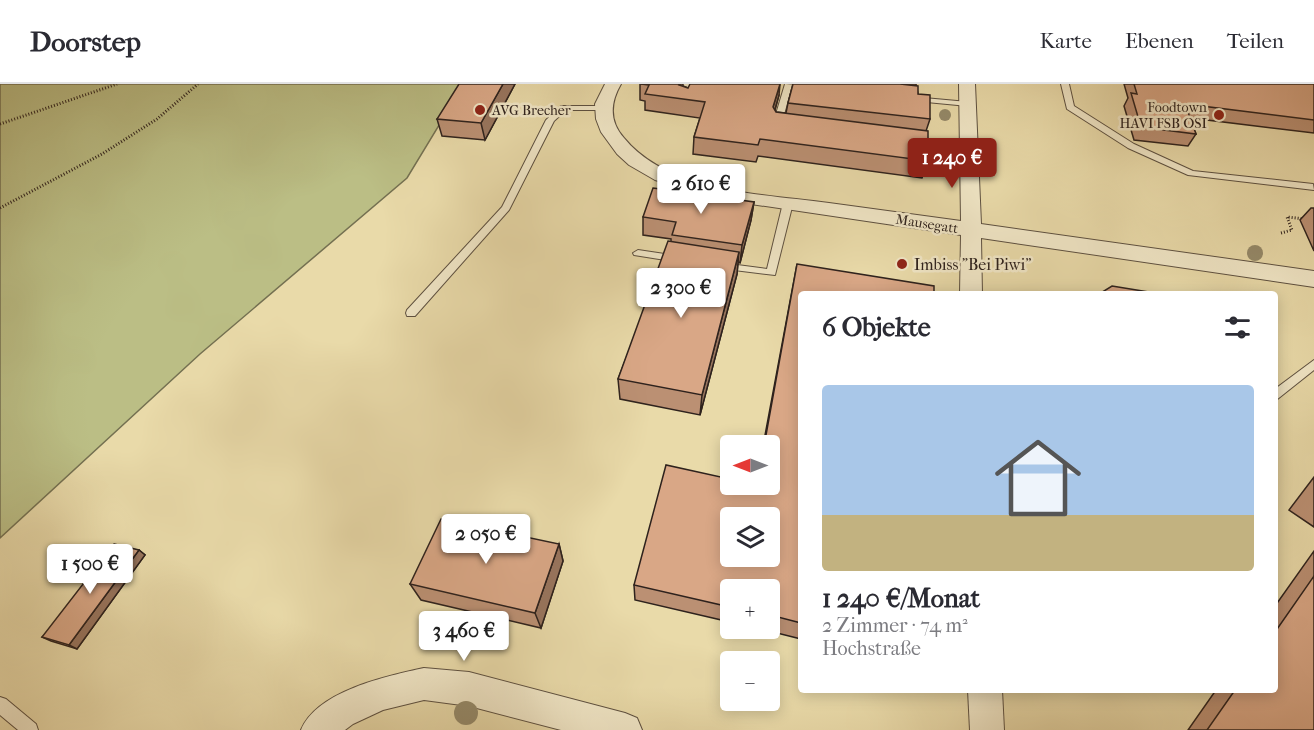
<!DOCTYPE html>
<html lang="de">
<meta charset="utf-8">
<style>
:root{--surface:#fff;--page:#f2f2f3;--text:#2b2b33;--muted:#7c7c81;--line:#e1e1e2;--accent:#8f2418}
body{margin:0;font-family:"IM FELL French Canon",serif;background:var(--page);color:var(--text);height:100vh;display:flex;flex-direction:column;font-size:22px;white-space:nowrap}
*{box-sizing:border-box;margin:0}
p{font-size:20px;color:var(--muted)}
.icon{flex:none;width:33px;height:33px;fill:none;stroke:currentColor;stroke-width:2;stroke-linecap:round;stroke-linejoin:round}
.map{position:relative;flex:1;overflow:hidden}
.panel{position:absolute;left:798px;top:207px;width:480px;height:402px;display:flex;flex-direction:column;background:var(--surface);border-radius:6px;box-shadow:0 3px 15px #0003}
.panel>*{flex:none}
.needle{width:39px;rotate:270deg}
.tools{position:absolute;left:720px;top:351px;display:grid;gap:12px}
.tools a{display:grid;place-items:center;width:60px;height:60px;border-radius:6px;background:var(--surface);box-shadow:0 3px 15px #0003;font-size:30px}
.price{position:absolute;translate:-50% -51px;padding:0 14px;border-radius:6px;background:#fff;color:#222;font-size:20px;line-height:39px;filter:drop-shadow(0 2px 3px #0008)}
.price::after{content:'';position:absolute;left:50%;top:36px;width:18px;height:14px;margin-left:-9px;background:inherit;clip-path:polygon(0 0,100% 0,50% 100%)}
.price.on{background:var(--accent);color:#fff}
ul{padding:0;list-style:none}
li{display:grid;align-content:center;gap:12px;height:318px;padding:0 24px}
li+li{border-top:2px solid var(--line)}
li span{display:grid;place-items:center;height:186px;border-radius:6px;color:#555}
li>.icon{margin-inline-start:auto}
span .icon{width:108px;height:108px;fill:#fffc;stroke-width:1}
li b{font-size:26px}
h2{display:flex;justify-content:space-between;align-items:center;height:72px;padding:0 24px;font-size:26px}
header{display:flex;align-items:center;gap:36px;box-sizing:border-box;height:84px;padding:0 30px;background:var(--surface);border-bottom:2px solid var(--line)}
header strong{font-size:28px}
nav{display:flex;gap:33px;margin-inline-start:auto;font-size:21px}
.map>svg:first-child{display:block}
.green{fill:#bbbe85;stroke:#747051;stroke-width:1.5}
.lines{fill:none;stroke-linecap:round;stroke-linejoin:round}
.service-casing{stroke:#5d5040;stroke-width:2}
.minor-casing{stroke:#5d5040;stroke-width:2}
.path{stroke:#2e221d;stroke-width:3;stroke-dasharray:1 2;stroke-linecap:butt}
.service{fill:#f1e7c7;fill-rule:evenodd}
.minor{fill:#f1e7c7;fill-rule:evenodd}
.tree{fill:#958a6a}
.wall{fill:#bb9073;stroke:#2e221d;stroke-width:1.5}
.shaded-wall{fill:#98755e;stroke:#2e221d;stroke-width:1.5}
.building{fill:#d9a786;stroke:#2e221d;stroke-width:1.5;fill-rule:evenodd}
.poi-dot{fill:#8f2418;stroke:#f1e7c7;stroke-width:2}
.labels{text-anchor:middle;dominant-baseline:central;stroke-width:5;stroke-linejoin:round;paint-order:stroke}
.far-poi-label{font-size:14px;fill:#2e221d;stroke:#f1e7c7;text-anchor:end}
.far-street-label{font-size:14px;fill:#2e221d;stroke:#f1e7c7}
.poi-label{font-size:16px;fill:#2e221d;stroke:#f1e7c7;text-anchor:start}
</style>
<header>
<strong>Doorstep</strong>
<nav><a>Karte</a><a>Ebenen</a><a>Teilen</a></nav>
</header>
<div class="map">
<svg width="1314" height="646" viewBox="0 0 1314 646">
<rect width="100%" height="100%" fill="#e9daa9"/>
<filter id="stains"><feTurbulence type="fractalNoise" baseFrequency=".00333" numOctaves="4"/><feColorMatrix values="0 0 0 0 .2 0 0 0 0 .09 0 0 0 0 .02 0 0 0 .5 -.17"/></filter>
<radialGradient id="worn" r=".72"><stop offset=".6" stop-color="#630" stop-opacity="0"/><stop offset="1" stop-color="#630" stop-opacity=".3"/></radialGradient>
<path class="green" d="M0 0H464L407 94 200 270 0 454Z"/>
<g class="lines">
<g class="service-casing">
<g id="service">
<path d="M671 0H693L695 2 689 15 685 17 681 15 686 4Z"/>
<path d="M785 0 809 2 813 4 809 6 791 5 782 38 785 40 777 43 773 40Z"/>
<path d="M1061 0H1069L1074 22 1134 60 1193 87 1313 100 1314 106 1188 91 1128 64 1067 25Z"/>
<path d="M913 13 968 18 972 20 968 22 916 17 912 15Z"/>
<path d="M561 22H604L608 24 604 26H566L554 37 509 126 415 232H407L406 229 407 226 502 123 546 36Z"/>
<path d="M912 54 970 61 974 64 970 67 909 59V55Z"/>
<path d="M788 116 793 119 775 191 718 184 717 182 722 179 767 185 783 119Z"/>
<path d="M638 166 678 172 683 175 678 178 634 171 633 169Z"/>
<path d="M1314 276V286L1275 317V305Z"/>
<path d="M0 613 6 615 36 640 38 646H18L0 631Z"/>
</g>
</g>
<g class="minor-casing">
<g id="minor">
<path d="M605 0H621C610 19 609 37 624 54 669 109 764 110 829 119 873 125 917 131 961 137L959 0H975L981 140 1314 187V203L981 154 982 210H960L961 151 724 116 655 96 629 81 617 70 601 48 596 35 595 20Z"/>
<path d="M424 584 469 588 625 629 637 634 642 646H561L469 622 424 616 383 626 353 640 345 646H301C317 607 387 592 424 584Z"/>
<path d="M968 606H1002L1004 646H970Z"/>
</g>
</g>
<g class="path">
<path d="M0 40 117 0"/>
<path d="M0 124 102 70 157 35 198 0"/>
<path d="M1281 149 1292 146 1287 133 1314 136"/>
</g>
<use href="#service" class="service"/>
<use href="#minor" class="minor"/>
</g>
<g class="tree">
<circle cx="945" cy="31" r="6"/>
<circle cx="945" cy="81" r="7"/>
<circle cx="1255" cy="169" r="8"/>
<circle cx="466" cy="629" r="12"/>
</g>
<g class="wall">
<path d="M515 0 485 56 442 52 437 35Z"/>
<path d="M640 0H683V2L688 4 779 11 775 26 776 28 786 29 788 19 793 0H916L918 10 930 35 926 47 928 77 922 94 758 72 756 78 693 70 694 53 700 34 645 26V17L640 16Z"/>
<path d="M1124 0H1314V49L1190 34 1196 50 1188 62 1134 56 1124 22 1128 14Z"/>
<path d="M754 118 751 136 740 179 738 178 737 190 700 331 620 315 618 295 671 158V155L643 151V133Z"/>
<path d="M1311 124H1314V167L1300 136Z"/>
<path d="M797 180 801 210V555L757 544H770V506H730V538L635 516 634 501 730 400H770V362H763Z"/>
<path d="M1314 393V443L1289 426Z"/>
<path d="M559 460 563 477 541 544 421 516 410 500Z"/>
<path d="M139 466 145 471 77 565 51 557 42 553Z"/>
<path d="M1314 467V646H1188L1216 606H1275V522Z"/>
</g>
<g class="shaded-wall">
<path d="M503 0H515L485 56 481 39Z"/>
<path d="M780 0 779 11 771 39 773 23Z"/>
<path d="M754 118 751 136 740 179 742 161Z"/>
<path d="M739 168 737 190 700 331 702 311Z"/>
<path d="M559 460 563 477 541 544 535 529Z"/>
<path d="M139 466 145 471 77 565 69 561Z"/>
</g>
<g class="building">
<path d="M459 0H503L481 39 437 35Z"/>
<path d="M641 0H680L679 1 688 4 690 0H780L773 23 776 28 928 47V77L760 55 758 61 694 53 705 18 645 10 649 1Z"/>
<path d="M793 0H900L918 2V10L930 11V35L788 19Z"/>
<path d="M1134 0H1314V36L1185 20 1196 50 1141 43 1131 9 1137 10Z"/>
<path d="M653 104 754 118 742 161 672 151 676 138 643 133Z"/>
<path d="M668 157 739 168 702 311 618 295Z"/>
<path d="M797 180 934 202V210H801V539L770 531V506H730V523L634 501 666 381 730 395V400H770V362H764ZM730 434H770V472H730Z"/>
<path d="M1112 202 1161 210H1099Z"/>
<path d="M441 435 559 460 535 529 410 500Z"/>
<path d="M114 460 139 466 69 561 42 553Z"/>
<path d="M1314 492V646H1207L1235 606H1275V548Z"/>
</g>
<g class="poi-dot">
<circle cx="480" cy="26" r="6"/>
<circle cx="1219" cy="31" r="6"/>
<circle cx="902" cy="180" r="6"/>
</g>
<g class="labels">
<g class="far-poi-label">
<text x="1207" y="23">Foodtown<tspan x="1207" dy="16">HAVI FSB OSI</tspan></text>
<text x="492" y="26" text-anchor="start">AVG Brecher</text>
</g>
<g class="far-street-label">
<text transform="translate(927 140) rotate(9)">Mausegatt</text>
</g>
<g class="poi-label">
<text x="914" y="180">Imbiss "Bei Piwi"</text>
</g>
</g>
<rect width="100%" height="100%" filter="url(#stains)"/>
<rect width="100%" height="100%" fill="url(#worn)"/>
</svg>
<div class="tools">
<a><svg class="needle" viewBox="-14 -14 28 28"><path d="M0-13l5 13h-10z" fill="#e53935"/><path d="M0 13l5-13h-10z" fill="#7c7c81"/></svg></a>
<a><svg class="icon" aria-label="layers" viewBox="0 0 24 24"><path d="M12 4l9 5-9 5-9-5zM3 14l9 5 9-5"/></svg></a>
<a>+</a>
<a>−</a>
</div>
<b class="price on" style="left:952px;top:105px">1 240 €</b>
<b class="price" style="left:701px;top:131px">2 610 €</b>
<b class="price" style="left:681px;top:235px">2 300 €</b>
<b class="price" style="left:486px;top:481px">2 050 €</b>
<b class="price" style="left:90px;top:511px">1 500 €</b>
<b class="price" style="left:464px;top:578px">3 460 €</b>
<section class="panel">
<h2>6 Objekte<svg class="icon" aria-label="filters" viewBox="0 0 24 24"><path d="M4 7h16M4 17h16"/><circle cx="9" cy="7" r="2"/><circle cx="15" cy="17" r="2"/></svg></h2>
<ul>
<li><span style="background:linear-gradient(#a9c7e8 70%,#c2b280 0)"><svg class="icon" aria-label="home" viewBox="0 0 24 24"><path d="M3 11l9-7 9 7M6 9v11h12V9"/></svg></span><div><b>1 240 €/Monat</b><p>2 Zimmer · 74 m²</p><p>Hochstraße</p></div></li>
</ul>
</section>
</div>
